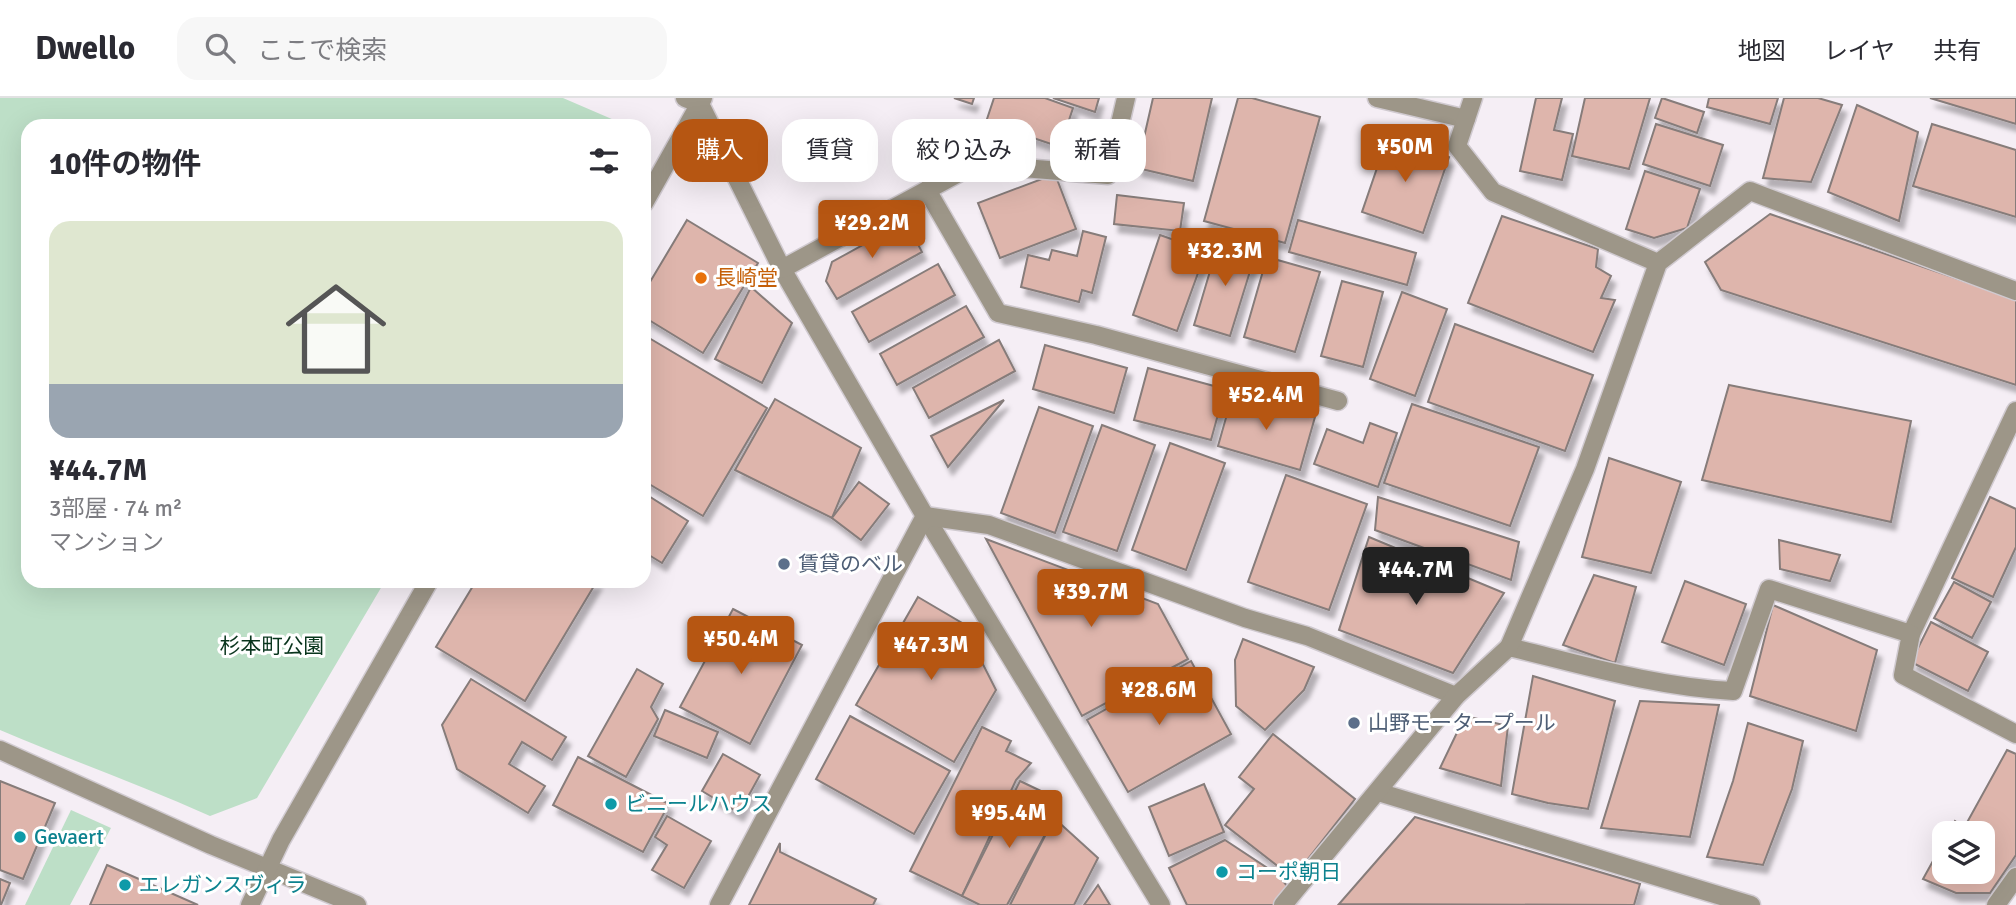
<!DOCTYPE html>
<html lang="ja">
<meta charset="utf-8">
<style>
:root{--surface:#fff;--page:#f7f7f7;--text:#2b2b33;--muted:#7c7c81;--line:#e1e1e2;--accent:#b65612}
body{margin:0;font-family:Signika,"Noto Sans JP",sans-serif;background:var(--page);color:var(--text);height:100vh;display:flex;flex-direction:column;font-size:26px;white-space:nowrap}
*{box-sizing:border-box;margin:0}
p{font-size:23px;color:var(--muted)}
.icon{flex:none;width:38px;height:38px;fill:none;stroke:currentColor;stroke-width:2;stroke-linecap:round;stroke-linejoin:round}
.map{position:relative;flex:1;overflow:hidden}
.sheet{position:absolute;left:21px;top:21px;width:630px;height:469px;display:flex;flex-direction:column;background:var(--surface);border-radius:21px;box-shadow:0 7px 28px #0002}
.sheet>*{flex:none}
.hud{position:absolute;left:672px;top:21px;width:665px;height:63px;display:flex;gap:14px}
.fabs{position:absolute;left:1932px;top:723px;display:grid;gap:14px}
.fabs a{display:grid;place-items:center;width:63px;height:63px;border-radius:14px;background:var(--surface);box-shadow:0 7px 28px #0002;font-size:35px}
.price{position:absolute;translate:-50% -60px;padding:0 16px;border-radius:7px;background:var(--accent);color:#fff;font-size:23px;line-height:46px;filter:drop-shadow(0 2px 4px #0008)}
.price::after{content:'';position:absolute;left:50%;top:42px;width:21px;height:16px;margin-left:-10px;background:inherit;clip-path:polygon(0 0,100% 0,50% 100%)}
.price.selected{background:#222;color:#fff}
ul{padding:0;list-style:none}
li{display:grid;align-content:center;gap:14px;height:371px;padding:0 28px}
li+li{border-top:2px solid var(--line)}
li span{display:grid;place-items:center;height:217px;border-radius:21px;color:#555}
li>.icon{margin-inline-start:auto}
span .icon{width:126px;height:126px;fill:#fffc;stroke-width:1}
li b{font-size:30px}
h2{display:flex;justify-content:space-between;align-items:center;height:84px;padding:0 28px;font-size:30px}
.tag{padding:0 24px;border-radius:21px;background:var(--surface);box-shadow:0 7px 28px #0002;font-size:24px;line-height:63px}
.tag.selected{background:var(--accent);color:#fff}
header{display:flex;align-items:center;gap:42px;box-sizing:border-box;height:98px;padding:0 35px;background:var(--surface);border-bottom:2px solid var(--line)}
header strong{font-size:33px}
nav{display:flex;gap:38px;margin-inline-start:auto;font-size:24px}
.search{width:490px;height:63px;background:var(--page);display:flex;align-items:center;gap:18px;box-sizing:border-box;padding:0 24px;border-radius:21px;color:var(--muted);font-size:26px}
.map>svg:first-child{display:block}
.green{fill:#bddfc7}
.building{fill:#deb5ac;stroke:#867c7a;stroke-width:2;filter:url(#shadow)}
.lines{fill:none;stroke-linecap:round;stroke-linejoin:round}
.minor-casing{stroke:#d0cad0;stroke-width:21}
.minor{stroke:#9d9688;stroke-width:18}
.food-dot{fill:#e8710a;stroke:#fff;stroke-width:2.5}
.service-dot{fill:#5c6f8a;stroke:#fff;stroke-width:2.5}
.culture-dot{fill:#0f9aa8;stroke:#fff;stroke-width:2.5}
.labels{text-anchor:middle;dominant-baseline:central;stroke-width:6;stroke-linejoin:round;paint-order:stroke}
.food-label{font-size:21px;fill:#c56008;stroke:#fff;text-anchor:start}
.service-label{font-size:21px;fill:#4e5e75;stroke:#fff;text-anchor:start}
.park-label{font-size:21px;fill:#09351d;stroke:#fff}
.culture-label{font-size:21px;fill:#0d838f;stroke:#fff;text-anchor:start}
</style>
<header>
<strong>Dwello</strong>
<div class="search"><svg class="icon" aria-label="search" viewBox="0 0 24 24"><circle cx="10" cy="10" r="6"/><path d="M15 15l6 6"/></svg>ここで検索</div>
<nav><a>地図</a><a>レイヤ</a><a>共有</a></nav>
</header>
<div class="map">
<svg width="2016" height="807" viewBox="0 0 2016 807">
<defs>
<filter id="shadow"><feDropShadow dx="4.5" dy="8" stdDeviation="2" flood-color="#0004"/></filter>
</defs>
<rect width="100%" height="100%" fill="#f5eef5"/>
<g class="green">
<path d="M0 0H563L628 28H28V483H385L257 700 210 718C141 687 70 662 0 632Z"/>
<path d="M71 712 111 730 70 807H25Z"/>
</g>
<g class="building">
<path d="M954 0H974L972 6Z"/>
<path d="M994 0H1045L1073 10 1060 49 986 24Z"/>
<path d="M1053 0H1099L1095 14Z"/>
<path d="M1153 0H1212L1193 83 1137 70Z"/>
<path d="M1238 0H1252L1320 19 1285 145 1204 123Z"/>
<path d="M1536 0H1562L1554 32 1573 36 1562 82 1520 73Z"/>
<path d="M1585 0H1650L1629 71 1572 58Z"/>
<path d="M1662 0 1704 14 1697 35 1655 20Z"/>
<path d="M1709 0H1778L1770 26 1707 9Z"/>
<path d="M1784 0H1818L1842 7 1811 84 1763 80Z"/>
<path d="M1930 0H2016V26Z"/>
<path d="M1857 7 1918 34 1899 123 1828 94Z"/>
<path d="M1656 26 1723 47 1710 88 1643 66Z"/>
<path d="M1932 26 2016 52V119L1913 88Z"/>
<path d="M1388 38 1449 59 1423 135 1362 114Z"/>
<path d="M1645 73 1700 91 1687 130 1654 140 1626 131Z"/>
<path d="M1055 76 1076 131 1000 160 978 105Z"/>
<path d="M1117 97 1184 105 1180 133 1114 126Z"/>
<path d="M1770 116 2016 201V287L1721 192 1705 164Z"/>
<path d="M1502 118 1598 151 1596 169 1611 178 1601 200 1615 202 1593 254 1468 205Z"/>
<path d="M687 122 758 165 703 255 644 219V194Z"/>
<path d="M1298 122 1416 155 1407 187 1289 154Z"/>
<path d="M906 123 922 154 837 201 826 183 832 164Z"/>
<path d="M1083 133 1106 139 1092 195 1082 192 1079 204 1021 189 1028 157 1049 162 1052 152 1077 158Z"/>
<path d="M1160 137 1206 153 1177 233 1133 217Z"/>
<path d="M1219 143 1256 154 1230 238 1194 227Z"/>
<path d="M1267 159 1320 174 1295 254 1244 239Z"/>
<path d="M938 166 955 197 869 244 852 214Z"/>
<path d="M1342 183 1383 194 1363 269 1321 258Z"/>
<path d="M751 189 792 225 762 285 715 261Z"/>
<path d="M1402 194 1447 211 1415 298 1370 281Z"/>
<path d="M966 208 984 239 897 287 880 256Z"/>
<path d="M1455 226 1593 277 1565 353 1428 304Z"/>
<path d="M644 237 767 310 703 418 644 383Z"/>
<path d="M999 242 1015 273 929 320 913 290Z"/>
<path d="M1045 247 1127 270 1114 315 1033 291Z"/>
<path d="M1148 270 1225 291 1211 342 1134 322Z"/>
<path d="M1729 287 1911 323 1891 424 1702 382Z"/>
<path d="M1233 295 1315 319 1300 372 1218 348Z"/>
<path d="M775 301 861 350 832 420 735 372Z"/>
<path d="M1004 302 948 369 931 338Z"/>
<path d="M1412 306 1539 349 1510 428 1384 385Z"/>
<path d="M1039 309 1093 328 1055 435 1001 415Z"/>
<path d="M1370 325 1397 335 1378 389 1314 366 1327 331 1363 345Z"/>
<path d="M1102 327 1155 347 1117 453 1063 434Z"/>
<path d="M1170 345 1225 365 1186 472 1132 452Z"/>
<path d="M1609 360 1681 384 1651 475 1582 459Z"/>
<path d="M1286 377 1367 406 1329 512 1248 484Z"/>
<path d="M859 384 889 406 861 442 832 420Z"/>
<path d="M644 395 688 423 662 465 644 454Z"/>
<path d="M1378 399 1519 444 1511 482 1375 432Z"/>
<path d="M1990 399 2016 411V449L1993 499 1952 480Z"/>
<path d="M1369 439 1504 495 1453 575 1339 532Z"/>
<path d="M986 441 1158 506 1188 561 1082 618Z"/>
<path d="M1779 442 1840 457 1830 483 1780 471Z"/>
<path d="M1594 477 1636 489 1615 565 1563 547Z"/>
<path d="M476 483H597L525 603 436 549Z"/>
<path d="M1685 483 1746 506 1724 567 1662 544Z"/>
<path d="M1954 484 1991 504 1972 540 1934 520Z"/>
<path d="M918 499 962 525 996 592 954 664 856 607Z"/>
<path d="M1773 507 1877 552 1856 633 1750 598Z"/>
<path d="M733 511 802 547 750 646 680 609Z"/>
<path d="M1931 524 1988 554 1968 593 1911 564Z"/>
<path d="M1243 541 1314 569 1304 592 1265 632 1236 608 1235 562Z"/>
<path d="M1191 563 1231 636 1128 694 1087 622Z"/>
<path d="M637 571 663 586 651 609 658 621 626 679 588 658Z"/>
<path d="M1533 578 1615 603 1588 711 1548 705 1512 696Z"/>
<path d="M471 581 566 639 552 662 522 644 509 666 545 688 528 715 457 671 442 627Z"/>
<path d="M1640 603 1719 607 1690 739 1601 730Z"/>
<path d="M665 612 718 634 707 660 654 638Z"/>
<path d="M850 618 950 673 914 736 816 681Z"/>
<path d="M1465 618 1508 628 1501 688 1440 670Z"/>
<path d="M1748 625 1803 643 1792 691 1763 767 1707 759 1733 683Z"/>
<path d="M982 629 1011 643 1006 653 1031 665 1016 682 962 798 910 773Z"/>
<path d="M1273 636 1355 701 1293 780 1225 727 1254 691 1239 679Z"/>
<path d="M2007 652 2016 656V757L1990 795H1956L1923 781 1944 743V774H1983V735H1949L1955 723 1964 730Z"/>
<path d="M723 656 760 677 739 715 702 693Z"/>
<path d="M578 659 669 706 643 754 553 707Z"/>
<path d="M0 683 55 705 23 781 0 772Z"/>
<path d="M1020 683 1043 694 1031 712 1054 720 1007 807H980L962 798Z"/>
<path d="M1204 686 1224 734 1169 758 1149 709Z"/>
<path d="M667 718 711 743 684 790 652 772 667 747 655 739Z"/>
<path d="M1415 719 1640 786 1634 807 1339 806Z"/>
<path d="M1054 720 1098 760 1074 807H1010Z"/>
<path d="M1225 742 1278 777 1293 795 1280 807H1187L1169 770Z"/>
<path d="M780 745V754L876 801 873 807H749Z"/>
<path d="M107 767 198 807H90Z"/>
<path d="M0 781 10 785 1 807H0Z"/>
<path d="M1098 787 1110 807H1084Z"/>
</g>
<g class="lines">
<g class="minor-casing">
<g id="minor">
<path d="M685 0 700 6 782 171 925 418 1161 807"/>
<path d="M1377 0 1466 21"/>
<path d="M1473 0 1457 48 1493 94 1658 165"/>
<path d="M927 92 998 215 1096 237 1338 303"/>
<path d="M644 105 703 0"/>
<path d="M782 171 975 66 1108 77 1126 0"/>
<path d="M1911 536 2016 313"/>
<path d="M1509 549C1583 567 1657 589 1733 593L1769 491 1911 536 1903 577 2016 636"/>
<path d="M0 652 211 747 357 807"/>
<path d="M1378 694 1751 807"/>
<path d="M250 807 281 742 429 483"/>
<path d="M719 807 925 418 989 427 1245 520 1307 538 1456 598"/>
<path d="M1283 807 1456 598 1509 549 1585 371 1658 165 1750 93 2016 193"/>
<path d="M1996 807 2016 779"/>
</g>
</g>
<use href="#minor" class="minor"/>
</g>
<circle class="food-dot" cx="701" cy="180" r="7"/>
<g class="service-dot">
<circle cx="784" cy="466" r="7"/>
<circle cx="1354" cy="625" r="7"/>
</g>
<g class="culture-dot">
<circle cx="611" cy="706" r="7"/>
<circle cx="20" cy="739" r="7"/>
<circle cx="1222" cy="774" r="7"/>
<circle cx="125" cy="787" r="7"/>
</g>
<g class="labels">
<g class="food-label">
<text x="715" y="180">長崎堂</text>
</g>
<g class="service-label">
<text x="798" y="466">賃貸のベル</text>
<text x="1368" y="625">山野モータープール</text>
</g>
<g class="park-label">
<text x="272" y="548">杉本町公園</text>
</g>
<g class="culture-label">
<text x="625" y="706">ビニールハウス</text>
<text x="34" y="739">Gevaert</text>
<text x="1236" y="774">コーポ朝日</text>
<text x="139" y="787">エレガンスヴィラ</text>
</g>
</g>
</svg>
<div class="fabs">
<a><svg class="icon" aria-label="layers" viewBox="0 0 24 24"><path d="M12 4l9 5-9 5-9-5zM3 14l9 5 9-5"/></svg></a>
</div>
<b class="price" style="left:1405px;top:86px">¥50M</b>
<b class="price" style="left:872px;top:162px">¥29.2M</b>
<b class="price" style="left:1225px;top:190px">¥32.3M</b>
<b class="price" style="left:1266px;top:334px">¥52.4M</b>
<b class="price selected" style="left:1416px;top:509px">¥44.7M</b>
<b class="price" style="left:1091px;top:531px">¥39.7M</b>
<b class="price" style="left:741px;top:578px">¥50.4M</b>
<b class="price" style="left:931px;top:584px">¥47.3M</b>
<b class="price" style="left:1159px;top:629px">¥28.6M</b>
<b class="price" style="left:1009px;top:752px">¥95.4M</b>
<div class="hud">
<a class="tag selected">購入</a>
<a class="tag">賃貸</a>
<a class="tag">絞り込み</a>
<a class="tag">新着</a>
</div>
<section class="sheet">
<h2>10件の物件<svg class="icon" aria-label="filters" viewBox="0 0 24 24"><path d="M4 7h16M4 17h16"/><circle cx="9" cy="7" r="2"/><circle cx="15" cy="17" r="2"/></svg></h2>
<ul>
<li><span style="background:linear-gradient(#dfe7d0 75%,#9aa5b1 0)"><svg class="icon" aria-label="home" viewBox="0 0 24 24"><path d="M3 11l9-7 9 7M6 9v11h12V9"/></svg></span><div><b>¥44.7M</b><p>3部屋 · 74 m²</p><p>マンション</p></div></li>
</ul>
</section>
</div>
